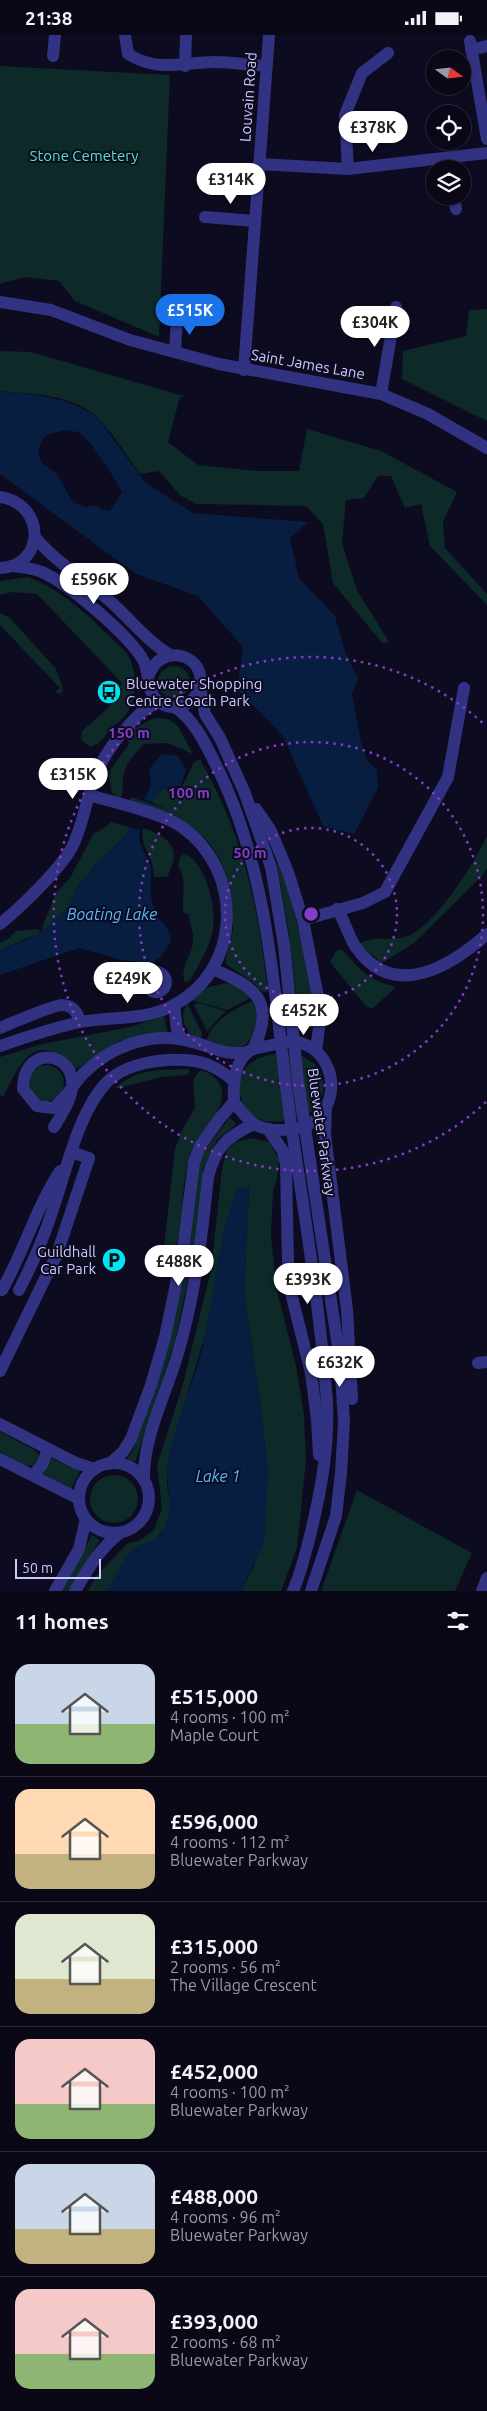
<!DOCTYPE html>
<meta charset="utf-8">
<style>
:root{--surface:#0a0817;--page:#131120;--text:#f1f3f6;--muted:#999aa1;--line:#2a2936;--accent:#1a73e8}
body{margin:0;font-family:Ubuntu,sans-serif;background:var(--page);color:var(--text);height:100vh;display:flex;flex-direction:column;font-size:19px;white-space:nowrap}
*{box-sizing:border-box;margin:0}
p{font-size:16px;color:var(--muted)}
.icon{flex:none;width:28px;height:28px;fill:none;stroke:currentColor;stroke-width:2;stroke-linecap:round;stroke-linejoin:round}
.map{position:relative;height:1556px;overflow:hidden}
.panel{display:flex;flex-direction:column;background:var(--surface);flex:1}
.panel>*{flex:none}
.needle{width:32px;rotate:105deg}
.buttons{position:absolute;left:426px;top:15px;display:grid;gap:10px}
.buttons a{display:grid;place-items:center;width:45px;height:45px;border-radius:50%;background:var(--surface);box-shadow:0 1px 4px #0004,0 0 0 1px var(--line);font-size:25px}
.scale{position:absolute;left:15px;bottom:12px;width:86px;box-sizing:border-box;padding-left:5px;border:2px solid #cdc9ff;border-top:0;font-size:14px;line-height:18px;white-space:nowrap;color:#cdc9ff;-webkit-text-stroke:4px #0d0b1f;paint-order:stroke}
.price{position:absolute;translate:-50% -42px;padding:0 11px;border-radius:18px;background:#fff;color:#222;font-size:16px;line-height:32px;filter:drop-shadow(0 1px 2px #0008)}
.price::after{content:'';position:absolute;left:50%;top:30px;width:15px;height:11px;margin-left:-8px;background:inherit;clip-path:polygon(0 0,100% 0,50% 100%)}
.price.on{background:var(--accent);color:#fff}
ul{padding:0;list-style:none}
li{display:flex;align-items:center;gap:15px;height:125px;padding:0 15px}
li+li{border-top:1px solid var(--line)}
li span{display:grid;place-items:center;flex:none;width:140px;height:100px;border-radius:15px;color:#555}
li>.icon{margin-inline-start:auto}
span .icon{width:60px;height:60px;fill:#fffc;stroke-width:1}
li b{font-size:21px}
h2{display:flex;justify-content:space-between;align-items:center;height:60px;padding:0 15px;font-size:21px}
.status{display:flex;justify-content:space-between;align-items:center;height:35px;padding:0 25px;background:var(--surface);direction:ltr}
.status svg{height:14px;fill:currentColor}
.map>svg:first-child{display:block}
.green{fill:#0d2928}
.water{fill:#071e41;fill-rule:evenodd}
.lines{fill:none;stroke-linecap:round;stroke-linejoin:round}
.minor{stroke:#323282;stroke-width:12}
.ring{fill:none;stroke:#833cc5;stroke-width:2.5;stroke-dasharray:2.5 5}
.labels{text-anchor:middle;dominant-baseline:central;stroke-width:4;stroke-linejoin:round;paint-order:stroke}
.street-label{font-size:15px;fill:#cdc9ff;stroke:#0d0b1f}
.park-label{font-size:15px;fill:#4ce7bc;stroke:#0d0b1f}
.poi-label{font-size:15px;fill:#cdc9ff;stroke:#0d0b1f;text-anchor:start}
.water-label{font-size:16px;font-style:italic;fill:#57b6ff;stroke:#0d0b1f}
.centre{fill:#833cc5;stroke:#0d0b1f;stroke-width:2.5}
.ring-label{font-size:15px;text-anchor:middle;font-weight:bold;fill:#833cc5;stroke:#0d0b1f;stroke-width:4;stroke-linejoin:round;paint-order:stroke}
</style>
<div class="status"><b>21:38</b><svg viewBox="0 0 49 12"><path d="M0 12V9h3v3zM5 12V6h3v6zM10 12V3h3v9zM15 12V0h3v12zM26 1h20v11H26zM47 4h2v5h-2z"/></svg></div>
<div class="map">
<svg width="487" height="1556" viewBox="0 0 487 1556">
<rect width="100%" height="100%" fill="#0d0b1f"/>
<g class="green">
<path d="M0 31 170 40 159 302 75 266 59 246 24 242 0 249Z"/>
<path d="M487 274V386L402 344 403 316 466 301 469 275Z"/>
<path d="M0 316 31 317 187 362H180L168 407 198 430 256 436H299L307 394 381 416 457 457 443 487 445 513 487 559V570L430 511 421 469 405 473 391 441H378L364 463 346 465 342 508 357 555 389 607 382 608 333 548 323 489 306 471 196 469 180 460 159 436 140 439C127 421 114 400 99 384 75 359 32 359 0 356Z"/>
<path d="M28 542C68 557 97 590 127 618 140 641 138 675 116 689 105 696 107 707 90 712L81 704 82 696 107 674 122 648 37 559 12 557 0 560V546Z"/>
<path d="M0 578 9 582 56 634 63 654 61 659 55 657 60 653 0 590Z"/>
<circle cx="174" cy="647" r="16"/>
<path d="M156 683 168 684 178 691 193 719 167 708 144 709C134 720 124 729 123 744 122 752 124 757 120 764L112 758 109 741 111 734 129 709 127 702C135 692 144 687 156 683Z"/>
<path d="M200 724C245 805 257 867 268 957L261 956 255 949 226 929C225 916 233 904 233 891 235 856 222 809 189 791 171 780 149 774 129 766L131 762 170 775 151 767 152 765 163 753 176 754 183 750 194 727Z"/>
<path d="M111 787 130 792 128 798 100 826 96 827 89 840 79 848 70 870 43 897 42 892 56 858 70 843 94 798 103 794Z"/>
<path d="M143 793C169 802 183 813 167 842H154C155 823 139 811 143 793Z"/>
<path d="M487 801V833L482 841 414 908 382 928 359 909C374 899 394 908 410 900 438 886 474 829 487 801Z"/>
<path d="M184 819C207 827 218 877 212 899 208 915 198 931 190 945L185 947C179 936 191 920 193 908 194 899 190 889 189 880L183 877C182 863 187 843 178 831L180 822Z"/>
<path d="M277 829 281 830 309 932 314 992 300 996 288 893Z"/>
<path d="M39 894 40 898 0 915V908L9 903 16 896Z"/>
<path d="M341 914C363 936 364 943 396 952L372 974 365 970 330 927 336 916Z"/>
<path d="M225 948 239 951 251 963 227 975 191 965 205 953Z"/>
<path d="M254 965 259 980 254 1000 245 1010 234 1015 206 1007C212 985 234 974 254 965Z"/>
<path d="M187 968 202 998 201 1005C185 999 178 983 187 968Z"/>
<path d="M199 968 226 976 207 996 194 970Z"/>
<path d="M164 981 168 999 119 1006 75 1035C36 993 22 1025 3 1062L0 1060V1022L42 1009 130 992Z"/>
<path d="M287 1017C307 1020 327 1032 323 1057 320 1072 309 1081 295 1084 285 1086 274 1088 264 1086 240 1080 230 1045 251 1028 261 1020 274 1019 287 1017Z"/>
<circle cx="46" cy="1048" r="18"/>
<path d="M189 1034 188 1040 163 1042 114 1054C137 1033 159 1035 189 1034Z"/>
<path d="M200 1035C212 1038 222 1046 222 1058 223 1080 199 1097 192 1116 180 1146 185 1178 177 1208L170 1216 161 1218 155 1210 164 1211 175 1114 183 1093 195 1073 193 1045Z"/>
<path d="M230 1082 236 1089 217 1105 204 1132 194 1217 175 1306 135 1427 127 1424 133 1415C172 1318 187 1234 199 1131L205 1115Z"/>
<path d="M252 1103 269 1107 279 1124 277 1145 273 1156 271 1200 276 1252 296 1331 304 1379 306 1426 297 1513 281 1556H241L255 1529 268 1438 261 1375 244 1256 249 1152 169 1421 167 1447 171 1475 165 1492 153 1508 135 1513 124 1527 107 1556H88L96 1541 127 1509 140 1505 154 1495 162 1473 157 1430 183 1349 211 1235 222 1134 227 1115 236 1107Z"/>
<path d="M0 1397 35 1415 38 1419V1425L34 1430 27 1431 0 1417Z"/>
<path d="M51 1423 80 1436 71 1454 42 1438Z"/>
<circle cx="114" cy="1464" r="24"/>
<path d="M357 1455 472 1518 455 1556H321Z"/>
<path d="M92 1500 100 1505 68 1556H62Z"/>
</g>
<g class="water">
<path d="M0 356C35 360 69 361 98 383L145 447 193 478 308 487 290 503 299 543 335 581 346 620 358 643 352 659 361 707 367 726 377 734 378 753 354 799 323 791 283 701 237 654 243 612 198 561 136 539 0 439ZM66 395C69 396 74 396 78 397 90 403 115 444 122 457L110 476 101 474 97 470 87 472 73 468 57 439 42 428 39 421V412L46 400Z"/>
<path d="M162 719 178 721 186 734 181 751 163 753 151 767 144 765 151 751 149 734Z"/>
<path d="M130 792 140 795 139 806 151 832V864L159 884 167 893 171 905 161 922 151 928 122 925 79 913 0 940V915L28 904 48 893 54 884 70 870 79 848 89 840 96 827 100 826C108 816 127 803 130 792Z"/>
<path d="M249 1151 244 1256 261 1375 268 1438 264 1508 241 1556H107C115 1542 122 1525 134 1514 145 1505 155 1513 165 1491 176 1468 163 1443 169 1419 178 1382 194 1347 203 1310 215 1259 217 1204 237 1154Z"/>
</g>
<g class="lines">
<g class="minor">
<path d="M125 0 128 19C159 38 182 27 215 27 232 27 249 30 266 31"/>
<path d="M470 6 487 104"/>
<path d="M471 15 487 11"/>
<path d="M53 21 55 0"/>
<path d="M185 31 186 0"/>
<path d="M259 129 348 134 487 118"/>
<path d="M348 134 345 80 362 38 388 18"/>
<path d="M454 161 456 174"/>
<path d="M205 182 254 186"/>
<path d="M0 267 51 275 130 305 219 329 381 359 428 379 487 413"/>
<path d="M175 317 177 283"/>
<path d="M244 335 269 0"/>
<path d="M381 359 396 272"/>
<path d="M0 462C47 469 45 532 0 533"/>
<path d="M35 502C56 528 85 544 110 566 130 584 147 606 170 620"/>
<path d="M12 531C22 532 32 533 42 537 69 549 126 598 142 623 151 637 145 657 159 667 173 678 195 670 199 653 209 621 162 605 149 640"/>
<path d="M200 652 205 679 220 703 244 756 271 832 284 910 298 1046 340 1325 344 1387 341 1438 336 1481 311 1556"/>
<path d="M175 672C194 685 204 706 214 726 271 837 273 961 290 1082 304 1177 320 1272 327 1367 329 1413 321 1456 310 1501 305 1520 301 1538 293 1556"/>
<path d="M256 774 271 796 288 837 303 885 321 977 316 1016"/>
<path d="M337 874C346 887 348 903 358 915 396 965 451 931 487 899"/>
<path d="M303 885 363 868 385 857 448 742 464 653"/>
<path d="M0 889C21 872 58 836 71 814 82 794 85 769 93 748 100 726 113 707 129 690 138 680 146 672 159 667"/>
<path d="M212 934C255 951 277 967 253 1014"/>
<circle cx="156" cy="947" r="10"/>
<path d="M174 970 177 995 182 1004"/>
<path d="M0 993C12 988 53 970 62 970 73 970 78 978 80 987"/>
<path d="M291 1006C328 1009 343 1052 321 1080 308 1096 273 1099 256 1090 247 1085 240 1075 234 1067 233 1049 234 1023 253 1014Z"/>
<path d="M0 1011C26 1002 52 993 80 987 111 981 143 986 172 971 243 935 244 836 182 792 162 778 113 767 89 760"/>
<path d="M326 1073 325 1099 347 1275 352 1364"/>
<path d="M54 1092C61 1080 75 1060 72 1045 68 1015 23 1012 23 1054L37 1071 53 1073C69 1061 73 1048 86 1036 112 1011 149 998 185 1005 207 1009 224 1022 247 1017"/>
<path d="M268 1094 283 1116 286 1130 288 1227 291 1258 311 1338 317 1385 319 1420"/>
<path d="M2 1255C24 1216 36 1173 60 1136"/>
<path d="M19 1255C33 1228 45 1200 54 1171 67 1133 79 1075 108 1046 122 1032 148 1026 168 1025 196 1024 212 1027 234 1046"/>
<path d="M478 1328 487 1327"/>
<path d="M0 1336 57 1219 89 1123 77 1119"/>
<path d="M0 1389 76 1428 95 1434"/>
<path d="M0 1424 79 1464"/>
<circle cx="114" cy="1463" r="35"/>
<path d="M109 1429 123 1417 131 1404 151 1350 165 1302 183 1215 194 1128 200 1111 220 1083 234 1067"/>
<path d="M33 1440 42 1430 48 1414"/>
<path d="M144 1445C143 1401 166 1360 178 1318 195 1261 202 1201 208 1142 216 1112 226 1102 254 1089"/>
<path d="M55 1556 79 1514 86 1484"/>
<path d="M75 1556C88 1534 99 1514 120 1498"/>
<path d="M482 1556 487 1543"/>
</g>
</g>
<g class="ring">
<circle cx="311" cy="879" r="86"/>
<circle cx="311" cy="879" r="172"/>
<path d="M486 1067A257 257 0 1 1 486 691"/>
</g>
<defs>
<g id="bus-disc" transform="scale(1.25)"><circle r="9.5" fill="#00e3f4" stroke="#0d0b1f"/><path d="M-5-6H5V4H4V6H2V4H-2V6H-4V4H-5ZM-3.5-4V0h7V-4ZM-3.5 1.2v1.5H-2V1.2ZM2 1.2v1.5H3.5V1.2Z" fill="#111"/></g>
<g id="parking-disc" transform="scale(1.25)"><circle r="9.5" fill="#00e3f4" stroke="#0d0b1f"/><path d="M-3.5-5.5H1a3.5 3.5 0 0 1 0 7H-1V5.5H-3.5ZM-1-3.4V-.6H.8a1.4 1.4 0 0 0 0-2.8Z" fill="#111"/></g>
</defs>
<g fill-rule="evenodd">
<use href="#bus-disc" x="109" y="657"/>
<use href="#parking-disc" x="114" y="1225"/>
</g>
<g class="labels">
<g class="street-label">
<text transform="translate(248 62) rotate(-86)">Louvain Road</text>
<text transform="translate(308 329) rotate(10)">Saint James Lane</text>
<text transform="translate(322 1097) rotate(82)">Bluewater Parkway</text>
</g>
<g class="park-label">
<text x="84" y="120">Stone Cemetery</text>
</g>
<g class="poi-label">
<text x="126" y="648">Bluewater Shopping<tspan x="126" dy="17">Centre Coach Park</tspan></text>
<text x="96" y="1216" text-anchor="end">Guildhall<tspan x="96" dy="17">Car Park</tspan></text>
</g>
<g class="water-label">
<text x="112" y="879">Boating Lake</text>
<text x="218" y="1441">Lake 1</text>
</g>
</g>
<circle cx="311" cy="879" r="8" class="centre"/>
<g class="ring-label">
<text x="129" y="703">150 m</text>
<text x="189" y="763">100 m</text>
<text x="250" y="823">50 m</text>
</g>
</svg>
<div class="buttons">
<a><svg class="needle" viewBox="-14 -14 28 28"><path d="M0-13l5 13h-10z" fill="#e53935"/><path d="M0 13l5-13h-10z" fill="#999aa1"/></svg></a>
<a><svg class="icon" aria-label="locate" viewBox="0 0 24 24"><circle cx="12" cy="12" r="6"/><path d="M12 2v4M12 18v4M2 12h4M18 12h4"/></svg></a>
<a><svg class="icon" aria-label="layers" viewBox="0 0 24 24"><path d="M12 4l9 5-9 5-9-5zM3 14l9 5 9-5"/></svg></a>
</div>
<div class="scale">50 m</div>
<b class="price" style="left:373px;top:118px">£378K</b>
<b class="price" style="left:231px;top:170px">£314K</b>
<b class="price on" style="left:190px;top:301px">£515K</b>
<b class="price" style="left:375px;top:313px">£304K</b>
<b class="price" style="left:94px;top:570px">£596K</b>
<b class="price" style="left:73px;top:765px">£315K</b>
<b class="price" style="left:128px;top:969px">£249K</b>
<b class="price" style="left:304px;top:1001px">£452K</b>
<b class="price" style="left:179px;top:1252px">£488K</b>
<b class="price" style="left:308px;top:1270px">£393K</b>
<b class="price" style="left:340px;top:1353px">£632K</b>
</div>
<section class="panel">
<h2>11 homes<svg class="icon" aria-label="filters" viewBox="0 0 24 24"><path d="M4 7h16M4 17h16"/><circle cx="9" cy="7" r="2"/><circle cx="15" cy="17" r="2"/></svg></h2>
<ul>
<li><span style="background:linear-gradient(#c9d6e8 60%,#8fb573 0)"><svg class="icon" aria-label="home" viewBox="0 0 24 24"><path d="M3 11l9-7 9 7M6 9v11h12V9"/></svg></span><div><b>£515,000</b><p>4 rooms · 100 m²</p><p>Maple Court</p></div></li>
<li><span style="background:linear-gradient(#ffd9b3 65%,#c2b280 0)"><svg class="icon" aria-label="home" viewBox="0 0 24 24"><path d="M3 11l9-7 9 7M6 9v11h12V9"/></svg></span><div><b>£596,000</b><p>4 rooms · 112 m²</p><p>Bluewater Parkway</p></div></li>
<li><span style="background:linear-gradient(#dfe7d0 65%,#c2b280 0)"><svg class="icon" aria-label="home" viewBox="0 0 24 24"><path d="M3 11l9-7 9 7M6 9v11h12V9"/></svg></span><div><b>£315,000</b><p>2 rooms · 56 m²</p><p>The Village Crescent</p></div></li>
<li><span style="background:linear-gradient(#f6c9c9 65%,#8fb573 0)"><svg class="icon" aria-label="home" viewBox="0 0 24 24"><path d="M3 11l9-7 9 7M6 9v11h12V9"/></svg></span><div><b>£452,000</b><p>4 rooms · 100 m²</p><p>Bluewater Parkway</p></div></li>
<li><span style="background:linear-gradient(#c9d6e8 65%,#c2b280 0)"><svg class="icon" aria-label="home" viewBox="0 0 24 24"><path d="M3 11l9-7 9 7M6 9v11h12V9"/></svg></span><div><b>£488,000</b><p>4 rooms · 96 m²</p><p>Bluewater Parkway</p></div></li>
<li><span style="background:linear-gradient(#f6c9c9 65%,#8fb573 0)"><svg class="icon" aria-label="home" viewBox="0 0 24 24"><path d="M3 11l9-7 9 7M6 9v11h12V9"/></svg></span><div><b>£393,000</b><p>2 rooms · 68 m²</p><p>Bluewater Parkway</p></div></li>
</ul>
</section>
